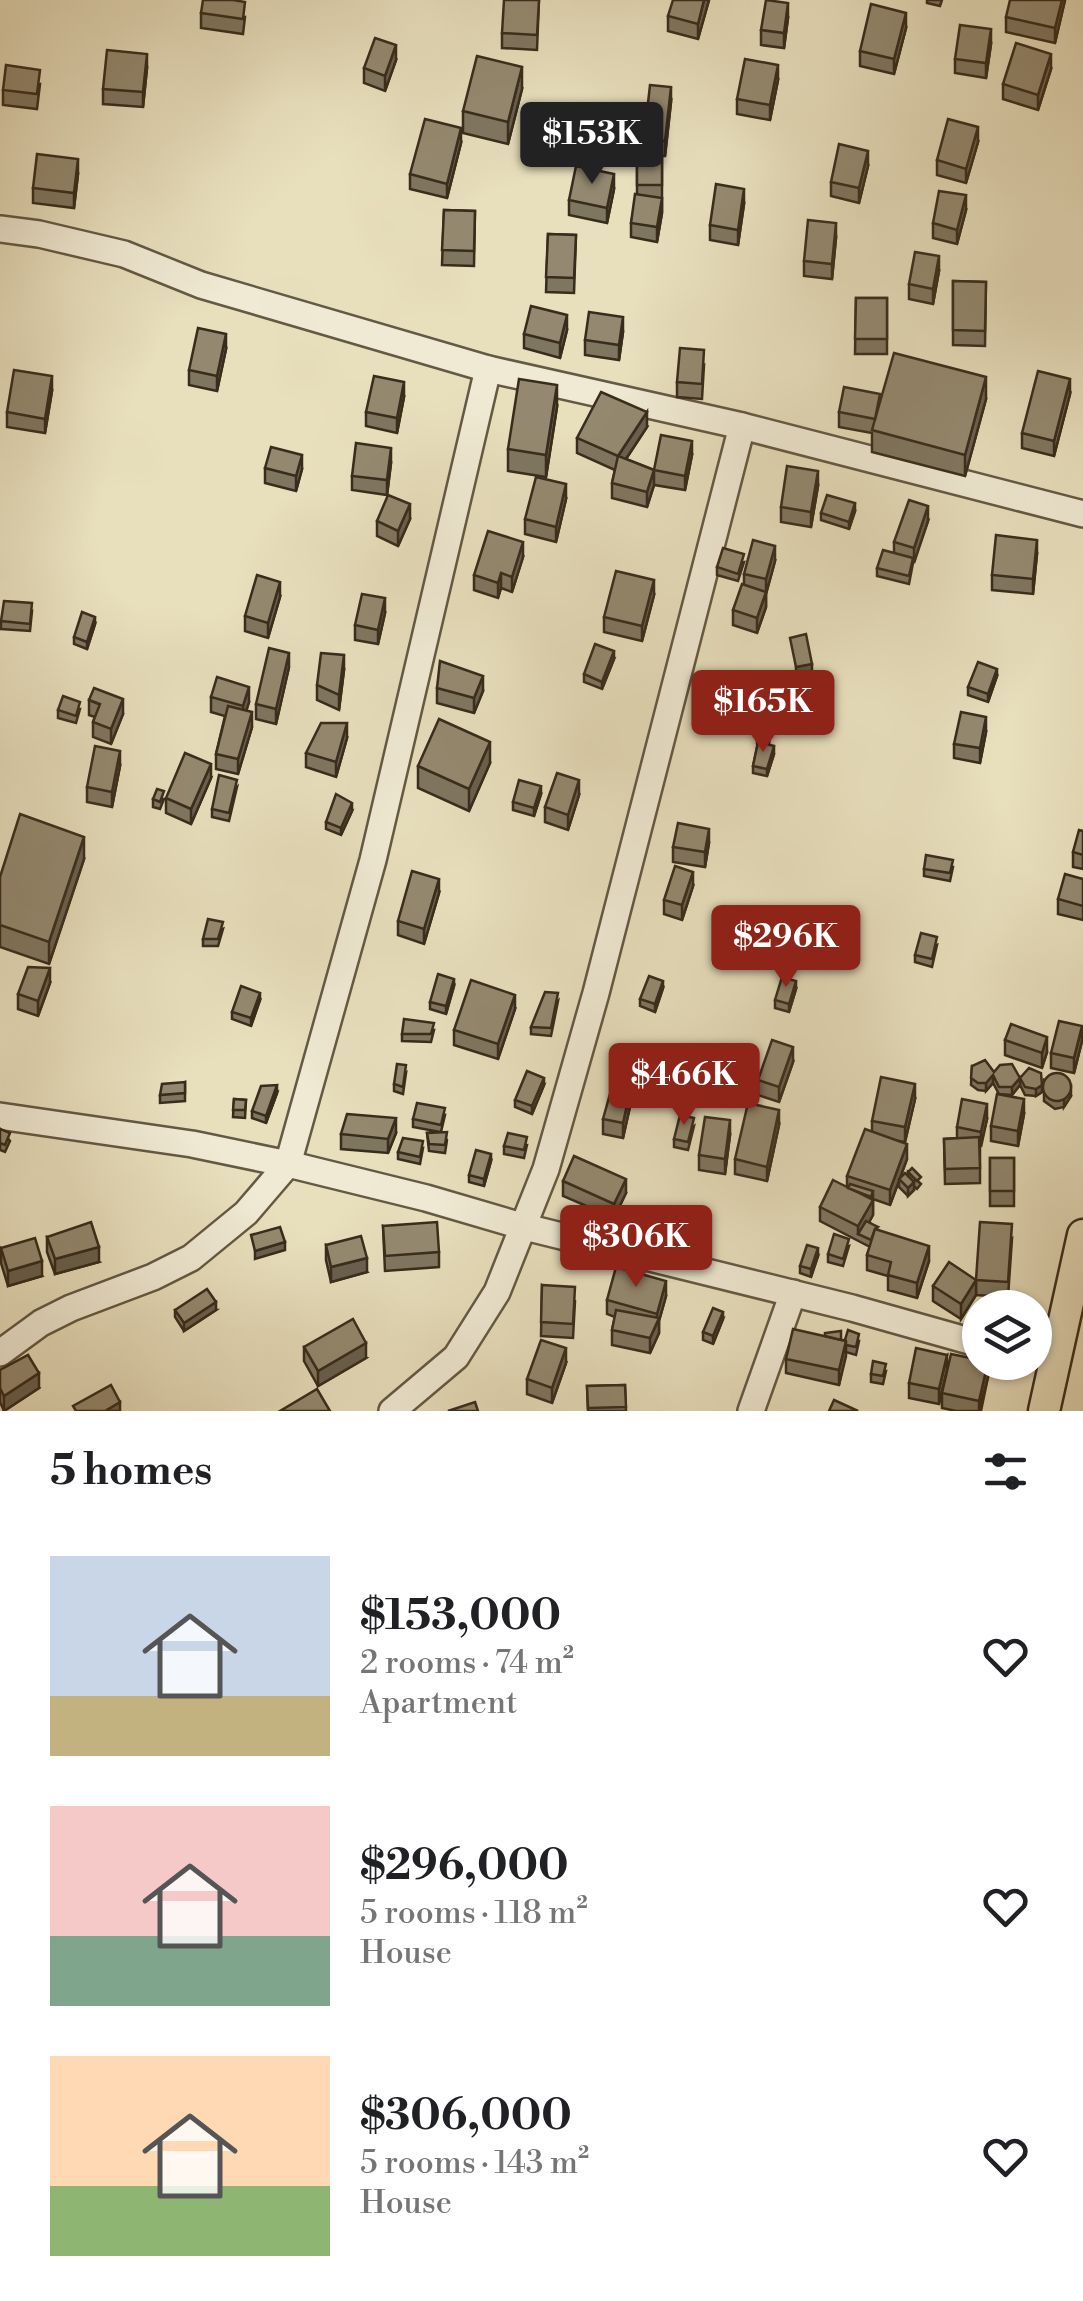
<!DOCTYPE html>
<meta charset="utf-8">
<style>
:root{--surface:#fff;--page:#f2f2f2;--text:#202124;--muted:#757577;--accent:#8f2418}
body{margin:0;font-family:"Libre Bodoni",serif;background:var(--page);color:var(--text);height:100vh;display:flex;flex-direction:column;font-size:38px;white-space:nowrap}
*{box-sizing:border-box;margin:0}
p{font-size:32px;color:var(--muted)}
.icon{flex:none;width:55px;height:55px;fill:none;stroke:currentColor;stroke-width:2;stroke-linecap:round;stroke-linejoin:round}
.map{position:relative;height:1411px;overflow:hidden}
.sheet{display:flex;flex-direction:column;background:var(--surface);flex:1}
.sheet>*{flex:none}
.buttons{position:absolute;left:962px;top:1290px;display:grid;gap:20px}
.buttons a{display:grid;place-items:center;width:90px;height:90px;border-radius:50%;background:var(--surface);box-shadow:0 2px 8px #0004;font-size:50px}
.price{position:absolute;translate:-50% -85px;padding:0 22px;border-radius:10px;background:var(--accent);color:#fff;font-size:32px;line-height:65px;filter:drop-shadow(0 2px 5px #0008)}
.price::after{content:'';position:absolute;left:50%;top:60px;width:30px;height:22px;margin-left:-15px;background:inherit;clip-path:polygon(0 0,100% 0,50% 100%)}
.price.selected{background:#222;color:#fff}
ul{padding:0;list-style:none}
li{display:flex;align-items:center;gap:30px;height:250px;padding:0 50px}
li span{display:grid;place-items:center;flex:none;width:280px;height:200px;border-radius:0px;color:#555}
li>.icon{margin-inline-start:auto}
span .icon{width:120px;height:120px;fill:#fffc;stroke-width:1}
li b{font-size:42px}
h2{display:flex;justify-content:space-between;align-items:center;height:120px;padding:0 50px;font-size:42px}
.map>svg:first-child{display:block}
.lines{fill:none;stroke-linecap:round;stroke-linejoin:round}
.minor-casing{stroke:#645944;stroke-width:30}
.major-casing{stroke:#382c1c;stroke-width:35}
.minor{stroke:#f0ead4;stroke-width:25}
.major{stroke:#e8dfbd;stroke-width:30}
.wall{fill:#7f7660;stroke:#382c1c;stroke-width:2.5}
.shaded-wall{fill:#68604e;stroke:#382c1c;stroke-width:2.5}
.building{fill:#948970;stroke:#382c1c;stroke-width:2.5}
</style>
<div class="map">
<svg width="1083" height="1411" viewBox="0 0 1083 1411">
<rect width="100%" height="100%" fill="#e8dfbd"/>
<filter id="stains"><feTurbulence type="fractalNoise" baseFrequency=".002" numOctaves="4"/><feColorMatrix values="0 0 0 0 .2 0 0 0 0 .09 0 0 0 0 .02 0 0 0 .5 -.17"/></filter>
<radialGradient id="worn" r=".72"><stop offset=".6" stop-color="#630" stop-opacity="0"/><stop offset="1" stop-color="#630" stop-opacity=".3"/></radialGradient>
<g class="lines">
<g class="minor-casing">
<g id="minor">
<path d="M0 229 39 234 124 254 201 285 488 369 742 426 1083 514"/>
<path d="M0 1116 192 1144 288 1164 426 1198 525 1227 852 1308 980 1344"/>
<path d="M0 1353 41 1323 71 1308 153 1277 191 1258 246 1213 288 1164 373 860 488 369"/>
<path d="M392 1411 456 1357 497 1292 546 1169 596 993 742 426"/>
<path d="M751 1411 793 1293"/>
</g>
</g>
<g class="major-casing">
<path id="major" d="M1044 1411 1083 1235"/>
</g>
<use href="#minor" class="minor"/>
<use href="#major" class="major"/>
</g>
<g class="wall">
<path d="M539 0 537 50 502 48V33Z"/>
<path d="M709 0 698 39 668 31V16Z"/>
<path d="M927 0H942L940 6 927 3Z"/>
<path d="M1025 0H1065L1055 43 1006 32V17Z"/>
<path d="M201 13 245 17 243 34 201 28Z"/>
<path d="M788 18 784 48 761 45V30Z"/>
<path d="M906 28 894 74 860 66V51Z"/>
<path d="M991 44 986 78 955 73V59Z"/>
<path d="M396 60 385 91 364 83V68Z"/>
<path d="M147 68 143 107 103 104V89Z"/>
<path d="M1051 69 1038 110 1003 99V84Z"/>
<path d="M778 80 770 120 737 114V99Z"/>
<path d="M40 84 37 109 3 105V90Z"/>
<path d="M522 89 508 144 463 133V111Z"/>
<path d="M671 102 665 156H662V213L657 242 631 237V223L637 194V156H661L644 154V139Z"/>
<path d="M978 142 966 183 937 175V160Z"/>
<path d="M461 143 447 198 410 189V174Z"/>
<path d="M868 166 859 203 831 196V182Z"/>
<path d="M78 174 74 208 33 203V188Z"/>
<path d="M614 189 607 223 569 215V200Z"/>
<path d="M744 204 738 245 710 240V225Z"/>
<path d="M444 210 475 211 474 266 442 265Z"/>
<path d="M966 210 957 244 933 238V223Z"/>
<path d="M548 234 576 235 574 293 546 292Z"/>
<path d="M836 238 832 279 804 276V261Z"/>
<path d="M939 271 933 304 909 299V284Z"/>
<path d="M953 281 986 282 985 346 953 345Z"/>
<path d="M856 298H887V354H855Z"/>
<path d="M567 330 560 358 524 348V334Z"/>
<path d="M623 332 619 360 585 355V340Z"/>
<path d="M226 349 217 391 189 385V370Z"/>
<path d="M704 365 702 399 677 397V382Z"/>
<path d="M52 391 45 433 7 427V412Z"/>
<path d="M1070 394 1054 456 1022 448V433Z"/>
<path d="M404 397 397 433 366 426V412Z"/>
<path d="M986 399 965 476 872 452V433L839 427V412L880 402Z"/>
<path d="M557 407 546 477 508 471V449Z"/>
<path d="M647 427 626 459 654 470 692 455 685 490 654 485 647 507 612 498V483L615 470 577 453V438Z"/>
<path d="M391 463 387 495 352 490V476Z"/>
<path d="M265 468 302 469 296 491 265 483Z"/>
<path d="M818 486 811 527 781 522V507Z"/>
<path d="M566 499 556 542 525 534V519Z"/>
<path d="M855 511 849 529 821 520V513Z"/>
<path d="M410 519 398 546 377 536V521Z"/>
<path d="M928 521 913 563 909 584 877 576V568L894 553V542Z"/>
<path d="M1037 554 1033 594 992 590V575Z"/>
<path d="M523 557 512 592 501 588 498 598 474 590V575Z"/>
<path d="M775 561 766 594V607L757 633 733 625V610L744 585V574Z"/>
<path d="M744 562 738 581 717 575V567Z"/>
<path d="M654 595 642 641 604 632V617Z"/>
<path d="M280 597 268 638 245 631V616Z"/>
<path d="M32 611 30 631 1 629V621Z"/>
<path d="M385 613 378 644 355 640V625Z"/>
<path d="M95 624 87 649 74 644V637Z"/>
<path d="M614 659 602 689 584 682V674Z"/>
<path d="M289 667 276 724 256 719V704Z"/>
<path d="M344 670 339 710 317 700V685Z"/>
<path d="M997 676 988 702 968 695V687Z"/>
<path d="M743 686 736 715 720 711V703Z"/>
<path d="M437 688 483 691 474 713 437 703Z"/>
<path d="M211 697 249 702 246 711 252 727 238 774 216 769V754L225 716 211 712Z"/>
<path d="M89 700 123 714 111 744 93 737V722L95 717 89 715Z"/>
<path d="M80 709 76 723 58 718V710Z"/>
<path d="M772 723 769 744 760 743 774 754 767 776 753 773V766L758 743H757V735Z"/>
<path d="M986 732 980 763 954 758V744Z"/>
<path d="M347 738 336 777 306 767V753Z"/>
<path d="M490 763 469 811 418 788V766Z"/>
<path d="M120 766 112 807 87 802V787Z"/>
<path d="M211 778 191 824 166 813V798Z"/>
<path d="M237 787 229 821 212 817V809Z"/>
<path d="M541 794 534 816 513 810V802Z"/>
<path d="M579 795 568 830 545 822V807Z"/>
<path d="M153 799H164L160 809 153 807Z"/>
<path d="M352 811 341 835 326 829V822Z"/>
<path d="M1083 831V869L1073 867V852Z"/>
<path d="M709 843 705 867 673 862V847Z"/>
<path d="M84 859 49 964 0 947V877Z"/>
<path d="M953 867 950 881 924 876V869Z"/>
<path d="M1083 879V920L1058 914V899Z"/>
<path d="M693 886 682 920 664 914V900Z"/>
<path d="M439 893 424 944 398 935V921Z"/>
<path d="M223 929 218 946H203V939Z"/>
<path d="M937 945 932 967 915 962V955Z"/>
<path d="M50 983 38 1016 18 1009V994Z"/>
<path d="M454 986 446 1014 430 1009V1002Z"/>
<path d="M663 988 655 1012 640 1006V999Z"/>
<path d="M796 989 789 1012 775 1008V1000Z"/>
<path d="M260 1000 251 1026 232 1019V1012Z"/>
<path d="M558 1001 551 1036 531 1034V1027Z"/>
<path d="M515 1009 498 1059 454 1045V1030Z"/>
<path d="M434 1030 431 1042 402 1041V1034Z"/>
<path d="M1005 1040 1047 1052 1042 1068 1005 1055Z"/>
<path d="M1082 1041 1074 1073 1051 1068V1053Z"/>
<path d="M793 1062 779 1102 758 1095V1080Z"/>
<path d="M972 1066 1020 1078 1042 1092 1036 1096 1025 1095 1020 1085 1012 1095 999 1094 993 1083 986 1091 978 1090 971 1085Z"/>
<path d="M406 1073 403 1094 394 1091V1084Z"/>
<path d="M1044 1080 1071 1096 1064 1107 1055 1109 1044 1101Z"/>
<path d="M185 1082V1101L160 1103V1095Z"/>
<path d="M544 1085 532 1114 515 1107V1100Z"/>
<path d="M277 1093 266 1123 252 1118V1111Z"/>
<path d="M234 1099 246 1100 245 1118 233 1117Z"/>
<path d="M915 1099 905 1142 899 1141 907 1159 900 1178 908 1176V1172L921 1184 917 1189 914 1186V1190L908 1196 899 1187V1181L890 1205 873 1199V1215L869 1222 878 1230 929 1261 917 1298 888 1290V1276L867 1270V1255L870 1247 820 1221V1207L847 1187V1176L872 1132V1121Z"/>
<path d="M631 1102 623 1138 603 1134V1119Z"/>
<path d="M1024 1114 1018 1146 991 1141V1126Z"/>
<path d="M445 1115 441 1132 447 1140 445 1153 429 1151 427 1133 440 1132 413 1127V1119Z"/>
<path d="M987 1119 980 1147V1183L945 1184 944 1139 957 1138V1127Z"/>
<path d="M779 1125 767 1181 735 1174V1159Z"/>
<path d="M694 1126 688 1150 674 1147V1139Z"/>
<path d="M0 1129 10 1141 5 1152 0 1150Z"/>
<path d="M396 1133 388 1153 341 1149V1134Z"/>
<path d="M730 1135 725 1174 699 1170V1155Z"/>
<path d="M527 1145 524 1158 504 1154V1146Z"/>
<path d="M423 1148 420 1164 398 1159V1152Z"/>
<rect x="990" y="1158" width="24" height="48"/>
<path d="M491 1161 484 1186 469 1182V1175Z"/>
<path d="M563 1181 626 1193 614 1218 563 1196Z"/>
<path d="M383 1226 439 1252V1267L385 1271Z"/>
<path d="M47 1237 99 1262 55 1274 47 1252Z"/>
<path d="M1012 1239 1008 1297 976 1295V1280Z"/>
<path d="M326 1245 367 1272 331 1282 326 1260Z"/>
<path d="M849 1246 843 1266 828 1262V1254Z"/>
<path d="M1 1248 42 1276 8 1286 1 1263Z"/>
<path d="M818 1256 811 1277 800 1273V1266Z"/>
<path d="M542 1285 575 1301 573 1338 541 1336Z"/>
<path d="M933 1286 976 1295 961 1319 933 1301Z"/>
<path d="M666 1296 659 1321V1333L650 1353 612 1345V1330L615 1317 607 1314V1300Z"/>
<path d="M175 1310H216L184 1331 175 1317Z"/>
<path d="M723 1319 713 1344 703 1340V1332Z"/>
<path d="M841 1340 859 1341 856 1355 846 1352 839 1385 786 1373V1359Z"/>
<path d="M304 1347 366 1358 318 1386 304 1361Z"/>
<path d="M947 1355 939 1404 909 1398V1383Z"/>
<path d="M566 1363 552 1403 527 1394V1379Z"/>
<path d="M0 1370 39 1388 4 1411 0 1402Z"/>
<path d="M886 1371 883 1384 871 1382V1374Z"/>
<path d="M988 1377 981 1411H956L942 1408V1393Z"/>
<path d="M625 1385 626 1411H588L587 1386Z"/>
</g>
<g class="shaded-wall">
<path d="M704 0H709L698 39V24Z"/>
<path d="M1062 0H1065L1055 43V28Z"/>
<path d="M788 3V18L784 48V33Z"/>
<path d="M906 13V28L894 74V59Z"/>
<path d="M991 29V44L986 78V63Z"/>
<path d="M396 45V60L385 91V76Z"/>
<path d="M147 54V68L143 107V92Z"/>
<path d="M1051 54V69L1038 110V95Z"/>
<path d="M778 65V80L770 120V105Z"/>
<path d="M522 67V89L508 144V122Z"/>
<path d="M671 87V102L665 156V141Z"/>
<path d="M978 127V142L966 183V169Z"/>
<path d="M461 128V143L447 198V184Z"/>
<path d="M868 151V166L859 203V188Z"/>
<path d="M78 159V174L74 208V193Z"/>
<path d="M614 174V189L607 223V208Z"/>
<path d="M744 189V204L738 245V230Z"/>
<path d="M966 195V210L957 244V230Z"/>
<path d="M662 198V213L657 242V227Z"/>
<path d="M836 223V238L832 279V264Z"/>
<path d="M939 256V271L933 304V289Z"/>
<path d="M567 315V330L560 358V343Z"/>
<path d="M623 317V332L619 360V345Z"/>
<path d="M226 334V349L217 391V376Z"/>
<path d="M52 376V391L45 433V419Z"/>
<path d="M986 377V399L965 476V455Z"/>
<path d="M1070 379V394L1054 456V441Z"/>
<path d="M404 382V397L397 433V418Z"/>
<path d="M557 385V407L546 477V455Z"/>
<path d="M647 412V427L618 471V456Z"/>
<path d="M692 441V455L685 490V476Z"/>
<path d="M391 448V463L387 495V480Z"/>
<path d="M302 455V469L296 491V476Z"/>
<path d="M654 470V485L647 507V492Z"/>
<path d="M818 471V486L811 527V512Z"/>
<path d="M566 484V499L556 542V527Z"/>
<path d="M855 503V511L849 529V522Z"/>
<path d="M410 504V519L398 546V531Z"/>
<path d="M928 506V521L914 563V548Z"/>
<path d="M1037 540V554L1033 594V579Z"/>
<path d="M523 542V557L512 592V577Z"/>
<path d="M775 546V561L766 594V579Z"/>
<path d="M501 573V588L498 598V583Z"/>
<path d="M654 580V595L642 641V626Z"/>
<path d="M280 582V597L268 638V623Z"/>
<path d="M766 592V607L757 633V618Z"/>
<path d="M385 598V613L378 644V630Z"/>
<path d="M95 617V624L87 649V642Z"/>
<path d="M614 651V659L602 689V682Z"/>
<path d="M289 653V667L276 724V709Z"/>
<path d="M344 655V670L339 710V695Z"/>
<path d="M812 664V672L796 675V667Z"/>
<path d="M997 669V676L988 702V694Z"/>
<path d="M483 676V691L474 713V698Z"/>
<path d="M743 678V686L736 715V707Z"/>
<path d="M249 687V702L243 721V706Z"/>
<path d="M123 699V714L111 744V729Z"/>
<path d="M252 712V727L238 774V759Z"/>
<path d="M986 717V732L980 763V748Z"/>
<path d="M347 723V738L336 777V762Z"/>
<path d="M490 742V763L469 811V789Z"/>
<path d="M774 746V754L767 776V769Z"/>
<path d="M120 751V766L112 807V792Z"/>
<path d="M211 764V778L191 824V809Z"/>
<path d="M579 780V795L568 830V815Z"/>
<path d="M541 786V794L534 816V808Z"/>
<path d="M352 803V811L341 835V828Z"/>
<path d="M709 829V843L705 867V852Z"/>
<path d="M84 837V859L49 964V942Z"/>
<path d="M693 872V886L682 920V905Z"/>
<path d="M439 879V893L424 944V929Z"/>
<path d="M50 968V983L38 1016V1001Z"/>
<path d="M454 979V986L446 1014V1006Z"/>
<path d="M663 981V988L655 1012V1004Z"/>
<path d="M796 981V989L789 1012V1004Z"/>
<path d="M260 993V1000L251 1026V1018Z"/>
<path d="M515 995V1009L498 1059V1044Z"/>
<path d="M1082 1026V1041L1074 1073V1058Z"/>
<path d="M1047 1037V1052L1042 1068V1053Z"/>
<path d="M793 1047V1062L779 1102V1087Z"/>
<path d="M993 1075V1083L986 1091V1083Z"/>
<path d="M544 1078V1085L532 1114V1106Z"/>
<path d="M1020 1078V1085L1012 1095V1087Z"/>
<path d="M915 1084V1099L905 1142V1127Z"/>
<path d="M277 1085V1093L266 1123V1116Z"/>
<path d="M1042 1085V1092L1036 1096V1089Z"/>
<path d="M631 1087V1102L623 1138V1123Z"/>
<path d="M1071 1088V1096L1064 1107V1100Z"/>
<path d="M1024 1099V1114L1018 1146V1131Z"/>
<path d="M987 1104V1119L981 1147V1132Z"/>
<path d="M779 1110V1125L767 1181V1167Z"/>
<path d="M396 1118V1133L388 1153V1139Z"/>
<path d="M730 1120V1135L725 1174V1159Z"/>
<path d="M907 1144V1159L890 1205V1190Z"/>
<path d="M491 1154V1161L484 1186V1179Z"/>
<path d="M626 1179V1193L614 1218V1204Z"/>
<path d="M914 1182V1190L908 1196V1188Z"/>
<path d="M873 1191V1215L862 1235 858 1234V1226L871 1203Z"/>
<path d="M285 1242V1250L255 1259V1251Z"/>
<path d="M929 1246V1261L917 1298V1283Z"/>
<path d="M99 1247V1262L55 1274V1259Z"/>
<path d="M818 1248V1256L811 1277V1269Z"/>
<path d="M367 1258V1272L331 1282V1267Z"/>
<path d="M42 1261V1276L8 1286V1271Z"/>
<path d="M976 1280V1295L961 1319V1304Z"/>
<path d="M666 1281V1296L659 1321V1333L650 1353V1338L657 1323V1314Z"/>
<path d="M216 1302V1310L184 1331V1323Z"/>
<path d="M723 1312V1319L713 1344V1336Z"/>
<path d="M846 1341V1356L839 1385V1370Z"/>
<path d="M366 1343V1358L318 1386V1371Z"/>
<path d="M566 1348V1363L552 1403V1388Z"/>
<path d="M947 1355V1370L939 1404V1389Z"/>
<path d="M988 1362V1377L979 1411V1401Z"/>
<path d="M39 1373V1388L4 1411V1396Z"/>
<path d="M120 1402V1411H105Z"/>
</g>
<g class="building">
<path d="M203 0H233L245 2 243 19 201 13Z"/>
<path d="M504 0H539L537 35 502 33Z"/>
<path d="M673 0H704L698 24 668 16Z"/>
<path d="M766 0 788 3 784 33 761 30Z"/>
<path d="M1010 0H1062L1055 28 1006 17Z"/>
<path d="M871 4 906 13 894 59 860 51Z"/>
<path d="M960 25 991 29 986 63 955 59Z"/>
<path d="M375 38 396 45 385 76 364 68Z"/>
<path d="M1016 43 1051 54 1038 95 1003 84Z"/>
<path d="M107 50 147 54 143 92 103 89Z"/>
<path d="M477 56 522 67 508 122 463 111Z"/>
<path d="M745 59 778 65 770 105 737 99Z"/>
<path d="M6 65 40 70 37 94 3 90Z"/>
<path d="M650 85 671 87 665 141 644 139Z"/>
<path d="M425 119 461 128 447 184 410 174Z"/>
<path d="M948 119 978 127 966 169 937 160Z"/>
<path d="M839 144 868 151 859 188 831 182Z"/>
<path d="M37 154 78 159 74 193 33 188Z"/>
<rect x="637" y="156" width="25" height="29"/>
<path d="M576 166 614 174 607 208 569 200Z"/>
<path d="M716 184 744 189 738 230 710 225Z"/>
<path d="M939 191 966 195 957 230 933 223Z"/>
<path d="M635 194 662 198 657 227 631 223Z"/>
<path d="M444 210 475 211 474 251 442 250Z"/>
<path d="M808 220 836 223 832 264 804 261Z"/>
<path d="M548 234 576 235 574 278 546 277Z"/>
<path d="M915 252 939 256 933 289 909 284Z"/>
<path d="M953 281 986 282 985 331 953 330Z"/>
<path d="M856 298H887V339H855Z"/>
<path d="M531 306 567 315 560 343 524 334Z"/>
<path d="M589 312 623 317 619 345 585 340Z"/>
<path d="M198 328 226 334 217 376 189 370Z"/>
<path d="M680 348 704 350 702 384 677 382Z"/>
<path d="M894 353 986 377 965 455 872 430Z"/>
<path d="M14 370 52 376 45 419 7 412Z"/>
<path d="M1038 371 1070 379 1054 441 1022 433Z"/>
<path d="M374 376 404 382 397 418 366 412Z"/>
<path d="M519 379 557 385 546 455 508 449Z"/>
<path d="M844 387 880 394 875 419 839 412Z"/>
<path d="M601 392 647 412 618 456 654 470 647 492 612 483 618 456 577 438Z"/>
<path d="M661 435 692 441 685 476 654 470Z"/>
<path d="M356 443 391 448 387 480 352 476Z"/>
<path d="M271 447 302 455 296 476 265 468Z"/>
<path d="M787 466 818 471 811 512 781 507Z"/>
<path d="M536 477 566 484 556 527 525 519Z"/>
<path d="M388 495 410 504 398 531 377 521Z"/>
<path d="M827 495 855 503 849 522 821 513Z"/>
<path d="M909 500 928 506 914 548 894 542Z"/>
<path d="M488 531 523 542 512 577 501 573 498 583 474 575Z"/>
<path d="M996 535 1037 540 1033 579 992 575Z"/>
<path d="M753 540 775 546 766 579 744 574Z"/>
<path d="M723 548 744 554 738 574 717 567Z"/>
<path d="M883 550 913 558 909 576 877 568Z"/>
<path d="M616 571 654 580 642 626 604 617Z"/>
<path d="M257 575 280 582 268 623 245 616Z"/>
<path d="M742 584 766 592 757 618 733 610Z"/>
<path d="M362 594 385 598 378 630 355 625Z"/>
<path d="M4 601 32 603 30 624 1 621Z"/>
<path d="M82 612 95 617 87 642 74 637Z"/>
<path d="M806 634 812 664 796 667 790 638Z"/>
<path d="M595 644 614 651 602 682 584 674Z"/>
<path d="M269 648 289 653 276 709 256 704Z"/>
<path d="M321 653 344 655 339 695 317 685Z"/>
<path d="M440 661 483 676 474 698 437 688Z"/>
<path d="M978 662 997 669 988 694 968 687Z"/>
<path d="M727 674 743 678 736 707 720 703Z"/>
<path d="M217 677 249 687 243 706 211 697Z"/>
<path d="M94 688 123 699 111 729 93 722 100 704 89 700Z"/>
<path d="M63 696 80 702 76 716 58 710Z"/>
<path d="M228 706 252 712 238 759 216 754Z"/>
<path d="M961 712 986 717 980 748 954 744Z"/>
<path d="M760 714 772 716 769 737 757 735Z"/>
<path d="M439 719 490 742 469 789 418 766Z"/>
<path d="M321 723H347L336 762 306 753Z"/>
<path d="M758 742 774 746 767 769 753 766Z"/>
<path d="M95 746 120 751 112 792 87 787Z"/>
<path d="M185 753 211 764 191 809 166 798Z"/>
<path d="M557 773 579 780 568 815 545 807Z"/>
<path d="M219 775 237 780 229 813 212 809Z"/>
<path d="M519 780 541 786 534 808 513 802Z"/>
<path d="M157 789 164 791 160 802 153 799Z"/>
<path d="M336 794 352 803 341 828 326 822Z"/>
<path d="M20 814 84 837 49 942 0 925V877Z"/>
<path d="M678 823 709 829 705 852 673 847Z"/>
<path d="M1079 830 1083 831V855L1073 852Z"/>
<path d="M926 855 953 860 950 873 924 869Z"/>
<path d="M675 866 693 872 682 905 664 900Z"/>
<path d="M412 871 439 879 424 929 398 921Z"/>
<path d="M1065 874 1083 879V906L1058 899Z"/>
<path d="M208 919 223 922 218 939H203Z"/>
<path d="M921 933 937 937 932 959 915 955Z"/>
<path d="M28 967 50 968 38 1001 18 994Z"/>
<path d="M438 974 454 979 446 1006 430 1002Z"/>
<path d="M649 976 663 981 655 1004 640 999Z"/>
<path d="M782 977 796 981 789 1004 775 1000Z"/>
<path d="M471 980 515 995 498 1044 454 1030Z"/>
<path d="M241 986 260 993 251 1018 232 1012Z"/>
<path d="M545 992 558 993 551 1028 531 1027Z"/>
<path d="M404 1019 434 1023 431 1034H402Z"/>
<path d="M1059 1021 1082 1026 1074 1058 1051 1053Z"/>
<path d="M1011 1024 1047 1037 1042 1053 1005 1040Z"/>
<path d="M772 1040 793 1047 779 1087 758 1080Z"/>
<path d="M985 1060 994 1072 1000 1065 1012 1064 1020 1078 1029 1068 1041 1073 1042 1085 1036 1089 1025 1087 1020 1078 1012 1087H999L993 1075 986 1083H978L971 1078 972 1066Z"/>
<path d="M397 1064 406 1065 403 1087 394 1084Z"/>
<path d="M527 1071 544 1078 532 1106 515 1100Z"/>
<circle cx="1057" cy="1087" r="14"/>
<path d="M881 1077 915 1084 905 1127 872 1121Z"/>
<path d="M185 1082V1093L160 1095 162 1084Z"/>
<path d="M613 1083 631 1087 623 1123 603 1119Z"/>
<path d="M277 1085 266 1116 252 1111 261 1086Z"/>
<path d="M997 1094 1024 1099 1018 1131 991 1126Z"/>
<path d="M234 1099 246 1100 245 1110H233Z"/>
<path d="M962 1099 987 1104 981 1132 957 1127Z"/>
<path d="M417 1103 445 1108 441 1125 413 1119Z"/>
<path d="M748 1103 779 1110 767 1167 735 1159Z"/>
<path d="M347 1114 396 1118 388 1139 341 1134Z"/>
<path d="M680 1115 694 1118 688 1142 674 1139Z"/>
<path d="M705 1117 730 1120 725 1159 699 1155Z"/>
<path d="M0 1129 10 1133 5 1145 0 1143Z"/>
<path d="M865 1129 907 1144 890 1190 847 1176Z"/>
<path d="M447 1132 445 1145 429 1144 427 1133Z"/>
<path d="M508 1133 527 1137 524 1150 504 1146Z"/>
<path d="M979 1137 980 1168 945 1169 944 1139Z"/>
<path d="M403 1138 423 1141 420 1157 398 1152Z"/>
<path d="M476 1150 491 1154 484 1179 469 1175Z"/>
<path d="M574 1156 626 1179 614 1204 563 1181Z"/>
<rect x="990" y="1158" width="24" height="33"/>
<path d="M912 1168 921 1177 917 1181 908 1172Z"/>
<path d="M905 1173 914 1182 908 1188 899 1179Z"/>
<path d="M833 1180 873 1200 858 1226 820 1207Z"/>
<path d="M850 1184 873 1191 871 1197 848 1188Z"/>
<path d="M866 1221 878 1227 875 1229 871 1240 858 1234Z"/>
<path d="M91 1222 99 1247 55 1259 47 1237Z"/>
<path d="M437 1222 439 1252 385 1256 383 1226Z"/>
<path d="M980 1222 1012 1224 1008 1282 976 1280Z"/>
<path d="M280 1227 285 1242 255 1251 251 1235Z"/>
<path d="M875 1229 929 1246 917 1283 888 1275 891 1262 867 1255Z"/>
<path d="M834 1234 849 1239 843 1259 828 1254Z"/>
<path d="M361 1236 367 1258 331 1267 326 1245Z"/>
<path d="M35 1238 42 1261 8 1271 1 1248Z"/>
<path d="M807 1245 818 1248 811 1269 800 1266Z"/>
<path d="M949 1262 976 1280 961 1304 933 1286Z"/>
<path d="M616 1267 666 1281 657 1314 607 1300Z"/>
<path d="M542 1285 575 1287 573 1324 541 1322Z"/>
<path d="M207 1289 216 1302 184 1323 175 1310Z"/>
<path d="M713 1308 723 1312 713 1336 703 1332Z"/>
<path d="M616 1310 659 1318 650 1338 612 1330Z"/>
<path d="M353 1319 366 1343 318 1371 304 1347Z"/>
<path d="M793 1329 846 1341 839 1370 786 1359Z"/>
<path d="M848 1330 859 1334 856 1347 846 1345V1341L845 1340Z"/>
<path d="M841 1331V1340L825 1336V1333Z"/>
<path d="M541 1340 566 1348 552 1388 527 1379Z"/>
<path d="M916 1348 947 1355 939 1389 909 1383Z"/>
<path d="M951 1354 980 1360V1362H988L979 1401 942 1393Z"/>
<path d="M28 1355 39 1373 4 1396 0 1388V1370Z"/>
<path d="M873 1361 886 1364 883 1376 871 1374Z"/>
<path d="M111 1385 120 1402 105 1411H76L73 1406Z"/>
<path d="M625 1385 626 1407 588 1408 587 1386Z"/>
<path d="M317 1389 330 1411H280Z"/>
<path d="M834 1400 858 1411H829Z"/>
<path d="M475 1402 478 1411H448Z"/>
</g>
<rect width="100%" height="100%" filter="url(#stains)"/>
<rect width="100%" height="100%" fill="url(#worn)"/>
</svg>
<div class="buttons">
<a><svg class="icon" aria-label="layers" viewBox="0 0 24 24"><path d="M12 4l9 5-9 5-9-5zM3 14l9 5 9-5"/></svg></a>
</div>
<b class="price selected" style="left:592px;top:187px">$153K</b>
<b class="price" style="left:763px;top:755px">$165K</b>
<b class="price" style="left:786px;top:990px">$296K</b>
<b class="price" style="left:684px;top:1128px">$466K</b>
<b class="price" style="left:636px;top:1290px">$306K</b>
</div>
<section class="sheet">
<h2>5 homes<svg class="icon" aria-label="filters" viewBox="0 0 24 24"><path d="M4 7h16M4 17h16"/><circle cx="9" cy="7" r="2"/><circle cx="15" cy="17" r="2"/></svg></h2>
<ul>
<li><span style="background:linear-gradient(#c9d6e8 70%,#c2b280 0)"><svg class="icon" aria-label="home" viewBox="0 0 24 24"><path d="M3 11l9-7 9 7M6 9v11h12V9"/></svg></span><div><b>$153,000</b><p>2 rooms · 74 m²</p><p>Apartment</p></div><svg class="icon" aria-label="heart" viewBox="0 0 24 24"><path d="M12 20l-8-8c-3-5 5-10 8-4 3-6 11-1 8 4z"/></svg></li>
<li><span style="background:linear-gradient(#f6c9c9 65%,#7fa58c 0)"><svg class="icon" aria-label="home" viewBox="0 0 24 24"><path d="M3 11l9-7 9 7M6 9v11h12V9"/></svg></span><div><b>$296,000</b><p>5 rooms · 118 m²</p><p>House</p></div><svg class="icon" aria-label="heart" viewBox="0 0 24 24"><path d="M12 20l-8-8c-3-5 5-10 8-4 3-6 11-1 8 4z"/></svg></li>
<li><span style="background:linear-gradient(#ffd9b3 65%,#8fb573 0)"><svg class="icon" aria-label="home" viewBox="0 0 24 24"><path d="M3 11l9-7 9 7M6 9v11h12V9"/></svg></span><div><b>$306,000</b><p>5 rooms · 143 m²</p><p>House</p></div><svg class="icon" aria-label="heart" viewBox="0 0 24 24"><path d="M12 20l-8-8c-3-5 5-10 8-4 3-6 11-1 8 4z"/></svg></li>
</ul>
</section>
